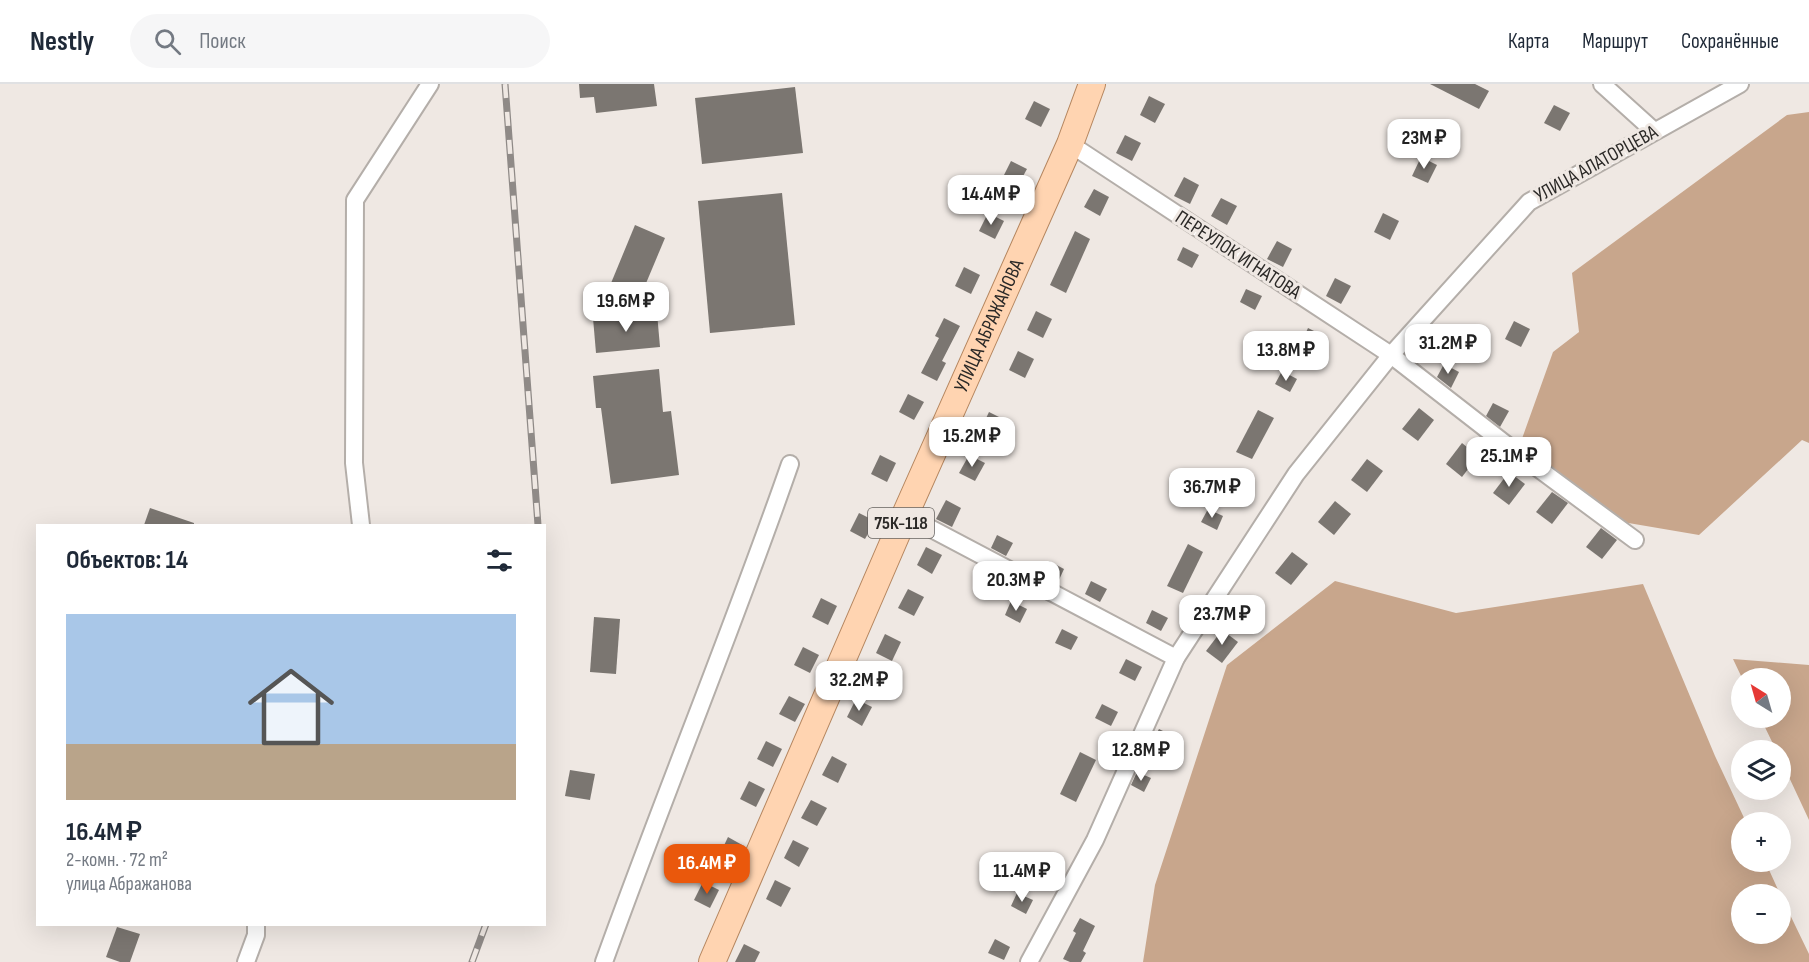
<!DOCTYPE html>
<html lang="ru">
<meta charset="utf-8">
<style>
:root{--surface:#fff;--page:#f6f6f7;--text:#1f2937;--muted:#747a83;--line:#e0e1e3;--accent:#ea580c}
body{margin:0;font-family:"Sofia Sans Condensed",sans-serif;background:var(--page);color:var(--text);height:100vh;display:flex;flex-direction:column;font-size:22px;white-space:nowrap}
*{box-sizing:border-box;margin:0}
p{font-size:20px;color:var(--muted)}
.icon{flex:none;width:33px;height:33px;fill:none;stroke:currentColor;stroke-width:2;stroke-linecap:round;stroke-linejoin:round}
.map{position:relative;flex:1;overflow:hidden}
.drawer{position:absolute;left:36px;top:440px;width:510px;height:402px;display:flex;flex-direction:column;background:var(--surface);border-radius:0px;box-shadow:0 6px 24px #0002}
.drawer>*{flex:none}
.needle{width:39px;rotate:323deg}
.controls{position:absolute;left:1731px;top:584px;display:grid;gap:12px}
.controls a{display:grid;place-items:center;width:60px;height:60px;border-radius:50%;background:var(--surface);box-shadow:0 6px 24px #0002;font-size:30px}
.price{position:absolute;translate:-50% -51px;padding:0 14px;border-radius:12px;background:#fff;color:#222;font-size:20px;line-height:39px;filter:drop-shadow(0 2px 3px #0008)}
.price::after{content:'';position:absolute;left:50%;top:36px;width:18px;height:14px;margin-left:-9px;background:inherit;clip-path:polygon(0 0,100% 0,50% 100%)}
.price.active{background:var(--accent);color:#fff}
ul{padding:0;list-style:none}
li{display:grid;align-content:center;gap:12px;height:318px;padding:0 30px}
li+li{border-top:2px solid var(--line)}
li span{display:grid;place-items:center;height:186px;border-radius:0px;color:#555}
li>.icon{margin-inline-start:auto}
span .icon{width:108px;height:108px;fill:#fffc;stroke-width:1}
li b{font-size:26px}
h2{display:flex;justify-content:space-between;align-items:center;height:72px;padding:0 30px;font-size:26px}
header{display:flex;align-items:center;gap:36px;box-sizing:border-box;height:84px;padding:0 30px;background:var(--surface);border-bottom:2px solid var(--line)}
header strong{font-size:28px}
nav{display:flex;gap:33px;margin-inline-start:auto;font-size:21px}
.search{width:420px;height:54px;background:var(--page);display:flex;align-items:center;gap:15px;box-sizing:border-box;padding:0 21px;border-radius:33px;color:var(--muted);font-size:22px}
.map>svg:first-child{display:block}
.forest{fill:#c8a68c}
.building{fill:#7b7671}
.lines{fill:none;stroke-linecap:round;stroke-linejoin:round}
.minor-casing{stroke:#b4aea9;stroke-width:20}
.primary-casing{stroke:#b5865f;stroke-width:28}
.minor{stroke:#fff;stroke-width:16}
.primary{stroke:#ffd4b1;stroke-width:26}
.rail-casing{stroke:#8f8a87;stroke-width:7}
.rail{stroke:#efe8e3;stroke-width:4.5;stroke-dasharray:14;stroke-linecap:butt}
.labels{text-anchor:middle;dominant-baseline:central;stroke-width:6;stroke-linejoin:round;paint-order:stroke}
.shield{fill:#efe8e3;stroke:#66625f;stroke-width:1.5}
.shield-label{font-size:18px;font-weight:bold;fill:#2b2927}
.street-label{font-size:20px;fill:#2b2927;stroke:#efe8e3}
</style>
<header>
<strong>Nestly</strong>
<div class="search"><svg class="icon" aria-label="search" viewBox="0 0 24 24"><circle cx="10" cy="10" r="6"/><path d="M15 15l6 6"/></svg>Поиск</div>
<nav><a>Карта</a><a>Маршрут</a><a>Сохранённые</a></nav>
</header>
<div class="map">
<svg width="1809" height="878" viewBox="0 0 1809 878">
<rect width="100%" height="100%" fill="#efe8e3"/>
<g class="forest">
<path d="M1809 28V359L1802 356 1699 451 1599 434 1519 363 1553 268 1579 248 1572 189 1787 31Z"/>
<path d="M1335 497 1456 529 1643 500 1715 672 1746 738H1742V777H1765L1780 810H1742V849H1780V810L1809 870V878H1143L1155 801 1227 581Z"/>
<path d="M1733 575 1809 581V736L1781 676 1780 666H1776L1760 633H1780V594H1742Z"/>
</g>
<g class="building">
<path d="M579 0H654L657 22 596 29 594 13 580 14Z"/>
<path d="M1430 0H1475L1489 7 1479 25Z"/>
<path d="M795 3 803 69 702 80 695 14Z"/>
<path d="M1149 12 1165 20 1155 39 1140 31Z"/>
<path d="M1034 17 1050 25 1041 43 1025 35Z"/>
<path d="M1554 21 1570 29 1560 47 1544 39Z"/>
<path d="M1125 51 1141 59 1132 77 1116 69Z"/>
<path d="M1421 73 1437 81 1428 99 1412 92Z"/>
<path d="M1011 77 1027 85 1017 103 1002 95Z"/>
<path d="M1184 93 1199 101 1190 120 1174 112Z"/>
<path d="M1094 105 1109 113 1100 132 1084 123Z"/>
<path d="M782 109 795 241 710 249 698 117Z"/>
<path d="M1221 114 1237 122 1227 141 1211 132Z"/>
<path d="M988 129 1004 137 995 155 979 147Z"/>
<path d="M1383 129 1399 137 1390 156 1374 148Z"/>
<path d="M635 141 665 154 639 216 609 204Z"/>
<path d="M1075 147 1090 155 1066 209 1050 201Z"/>
<path d="M1277 157 1292 165 1283 183 1267 175Z"/>
<path d="M1183 163 1199 171 1192 184 1177 176Z"/>
<path d="M964 183 980 191 971 210 955 202Z"/>
<path d="M1335 194 1351 202 1341 220 1326 212Z"/>
<path d="M1246 205 1262 212 1255 226 1240 218Z"/>
<path d="M1036 227 1052 235 1043 254 1027 246Z"/>
<path d="M657 229 660 263 596 269 593 234Z"/>
<path d="M944 234 960 242 942 277 946 279 937 297 921 289 939 254 935 252Z"/>
<path d="M1514 237 1530 245 1521 263 1505 255Z"/>
<path d="M1308 244 1324 252 1317 265 1302 257Z"/>
<path d="M1018 267 1034 275 1025 294 1009 286Z"/>
<path d="M1444 280 1459 288 1451 304 1437 293Z"/>
<path d="M659 285 663 328 671 327 679 391 611 400 601 324H596L593 292Z"/>
<path d="M1282 287 1297 295 1290 308 1275 300Z"/>
<path d="M908 310 924 318 914 336 899 328Z"/>
<path d="M1493 319 1509 327 1500 343 1486 332Z"/>
<path d="M1419 324 1434 336 1418 357 1402 345Z"/>
<path d="M1258 326 1274 334 1252 375 1236 368Z"/>
<path d="M989 328 1005 336 996 355 980 347Z"/>
<path d="M1462 359 1478 372 1462 393 1446 380Z"/>
<path d="M880 371 896 379 887 398 871 390Z"/>
<path d="M969 371 985 379 975 397 959 389Z"/>
<path d="M1367 375 1383 387 1367 408 1351 396Z"/>
<path d="M1509 388 1525 400 1509 421 1493 409Z"/>
<path d="M1225 391 1241 398 1234 412 1218 404Z"/>
<path d="M1552 408 1568 419 1552 440 1536 428Z"/>
<path d="M946 416 961 424 952 443 936 435Z"/>
<path d="M1335 417 1351 430 1334 451 1318 438Z"/>
<path d="M150 424 194 439V441H144Z"/>
<path d="M1208 425 1223 432 1217 446 1201 438Z"/>
<path d="M859 429 875 437 865 455 850 447Z"/>
<path d="M1601 444 1617 456 1602 475 1586 463Z"/>
<path d="M997 451 1013 459 1006 472 991 464Z"/>
<path d="M1188 460 1203 468 1183 509 1167 502Z"/>
<path d="M926 463 942 471 932 490 917 481Z"/>
<path d="M1292 468 1308 480 1291 501 1275 489Z"/>
<path d="M1049 477 1064 485 1058 498 1042 490Z"/>
<path d="M1091 497 1107 505 1100 518 1085 510Z"/>
<path d="M908 505 924 513 914 532 898 524Z"/>
<path d="M821 514 837 522 828 541 812 533Z"/>
<path d="M1011 517 1027 525 1020 539 1005 531Z"/>
<path d="M1152 526 1168 534 1161 547 1146 539Z"/>
<path d="M594 533 620 535 616 590 590 588Z"/>
<path d="M1062 545 1078 553 1071 566 1055 559Z"/>
<path d="M1222 546 1238 558 1222 579 1206 567Z"/>
<path d="M885 550 901 558 892 577 876 569Z"/>
<path d="M803 563 819 571 810 589 794 581Z"/>
<path d="M1126 575 1142 583 1135 597 1119 589Z"/>
<path d="M789 612 805 620 795 638 779 630Z"/>
<path d="M856 615 872 623 862 642 847 633Z"/>
<path d="M1102 620 1118 628 1111 642 1095 634Z"/>
<path d="M1159 645 1175 653 1168 666 1152 658Z"/>
<path d="M766 657 782 665 773 683 757 675Z"/>
<path d="M1080 668 1096 676 1076 718 1060 710Z"/>
<path d="M832 672 847 680 838 699 822 691Z"/>
<path d="M570 686 595 690 590 716 565 712Z"/>
<path d="M1137 688 1151 694 1144 708 1131 701Z"/>
<path d="M749 697 765 705 756 723 740 715Z"/>
<path d="M811 716 827 724 817 742 801 734Z"/>
<path d="M728 753 744 762 734 780 719 772Z"/>
<path d="M793 756 809 764 799 783 784 774Z"/>
<path d="M1037 771 1052 779 1046 793 1030 785Z"/>
<path d="M775 796 791 804 781 823 766 815Z"/>
<path d="M703 798 719 806 710 824 694 816Z"/>
<path d="M1017 809 1033 816 1026 830 1011 822Z"/>
<path d="M1080 834 1095 842 1083 867 1086 869 1081 878H1070L1063 875 1076 849 1073 847Z"/>
<path d="M117 843 140 850 130 878H120L106 873Z"/>
<path d="M995 855 1010 863 1004 876 988 869Z"/>
<path d="M744 860 760 868 755 878H735Z"/>
</g>
<g class="lines">
<g class="minor-casing">
<g id="minor">
<path d="M1602 0 1654 47"/>
<path d="M1070 60 1391 271 1508 362 1635 456"/>
<path d="M905 431 1176 574"/>
<path d="M361 441 354 379 355 116 430 0"/>
<path d="M246 878 256 851V840"/>
<path d="M604 878C664 711 732 547 790 380"/>
<path d="M1029 878 1095 756 1176 574 1296 390 1391 271 1529 118 1740 0"/>
</g>
</g>
<g class="primary-casing">
<g id="primary">
<path id="s1" d="M712 878 905 431 1070 60 1092 0"/>
</g>
</g>
<use href="#minor" class="minor"/>
<use href="#primary" class="primary"/>
<g class="rail-casing">
<g id="rail">
<path d="M505 0 538 441"/>
<path d="M472 878 486 840"/>
</g>
</g>
<use href="#rail" class="rail"/>
</g>
<g class="labels">
<rect class="shield" x="868" y="424" width="66" height="30" rx="4.5"/>
<g class="shield-label">
<text x="901" y="439">75К-118</text>
</g>
<g class="street-label">
<text transform="translate(1596 80) rotate(-29)">УЛИЦА АЛАТОРЦЕВА</text>
<text transform="translate(1238 171) rotate(33)">ПЕРЕУЛОК ИГНАТОВА</text>
<text stroke="none"><textPath href="#s1" startOffset="694">УЛИЦА АБРАЖАНОВА</textPath></text>
</g>
</g>
</svg>
<div class="controls">
<a><svg class="needle" viewBox="-14 -14 28 28"><path d="M0-13l5 13h-10z" fill="#e53935"/><path d="M0 13l5-13h-10z" fill="#747a83"/></svg></a>
<a><svg class="icon" aria-label="layers" viewBox="0 0 24 24"><path d="M12 4l9 5-9 5-9-5zM3 14l9 5 9-5"/></svg></a>
<a>+</a>
<a>−</a>
</div>
<b class="price" style="left:1424px;top:86px">23M ₽</b>
<b class="price" style="left:991px;top:142px">14.4M ₽</b>
<b class="price" style="left:626px;top:249px">19.6M ₽</b>
<b class="price" style="left:1448px;top:291px">31.2M ₽</b>
<b class="price" style="left:1286px;top:298px">13.8M ₽</b>
<b class="price" style="left:972px;top:384px">15.2M ₽</b>
<b class="price" style="left:1509px;top:404px">25.1M ₽</b>
<b class="price" style="left:1212px;top:435px">36.7M ₽</b>
<b class="price" style="left:1016px;top:528px">20.3M ₽</b>
<b class="price" style="left:1222px;top:562px">23.7M ₽</b>
<b class="price" style="left:859px;top:628px">32.2M ₽</b>
<b class="price" style="left:1141px;top:698px">12.8M ₽</b>
<b class="price active" style="left:707px;top:811px">16.4M ₽</b>
<b class="price" style="left:1022px;top:819px">11.4M ₽</b>
<section class="drawer">
<h2>Объектов: 14<svg class="icon" aria-label="filters" viewBox="0 0 24 24"><path d="M4 7h16M4 17h16"/><circle cx="9" cy="7" r="2"/><circle cx="15" cy="17" r="2"/></svg></h2>
<ul>
<li><span style="background:linear-gradient(#a9c7e8 70%,#b9a48a 0)"><svg class="icon" aria-label="home" viewBox="0 0 24 24"><path d="M3 11l9-7 9 7M6 9v11h12V9"/></svg></span><div><b>16.4M ₽</b><p>2-комн. · 72 m²</p><p>улица Абражанова</p></div></li>
</ul>
</section>
</div>
